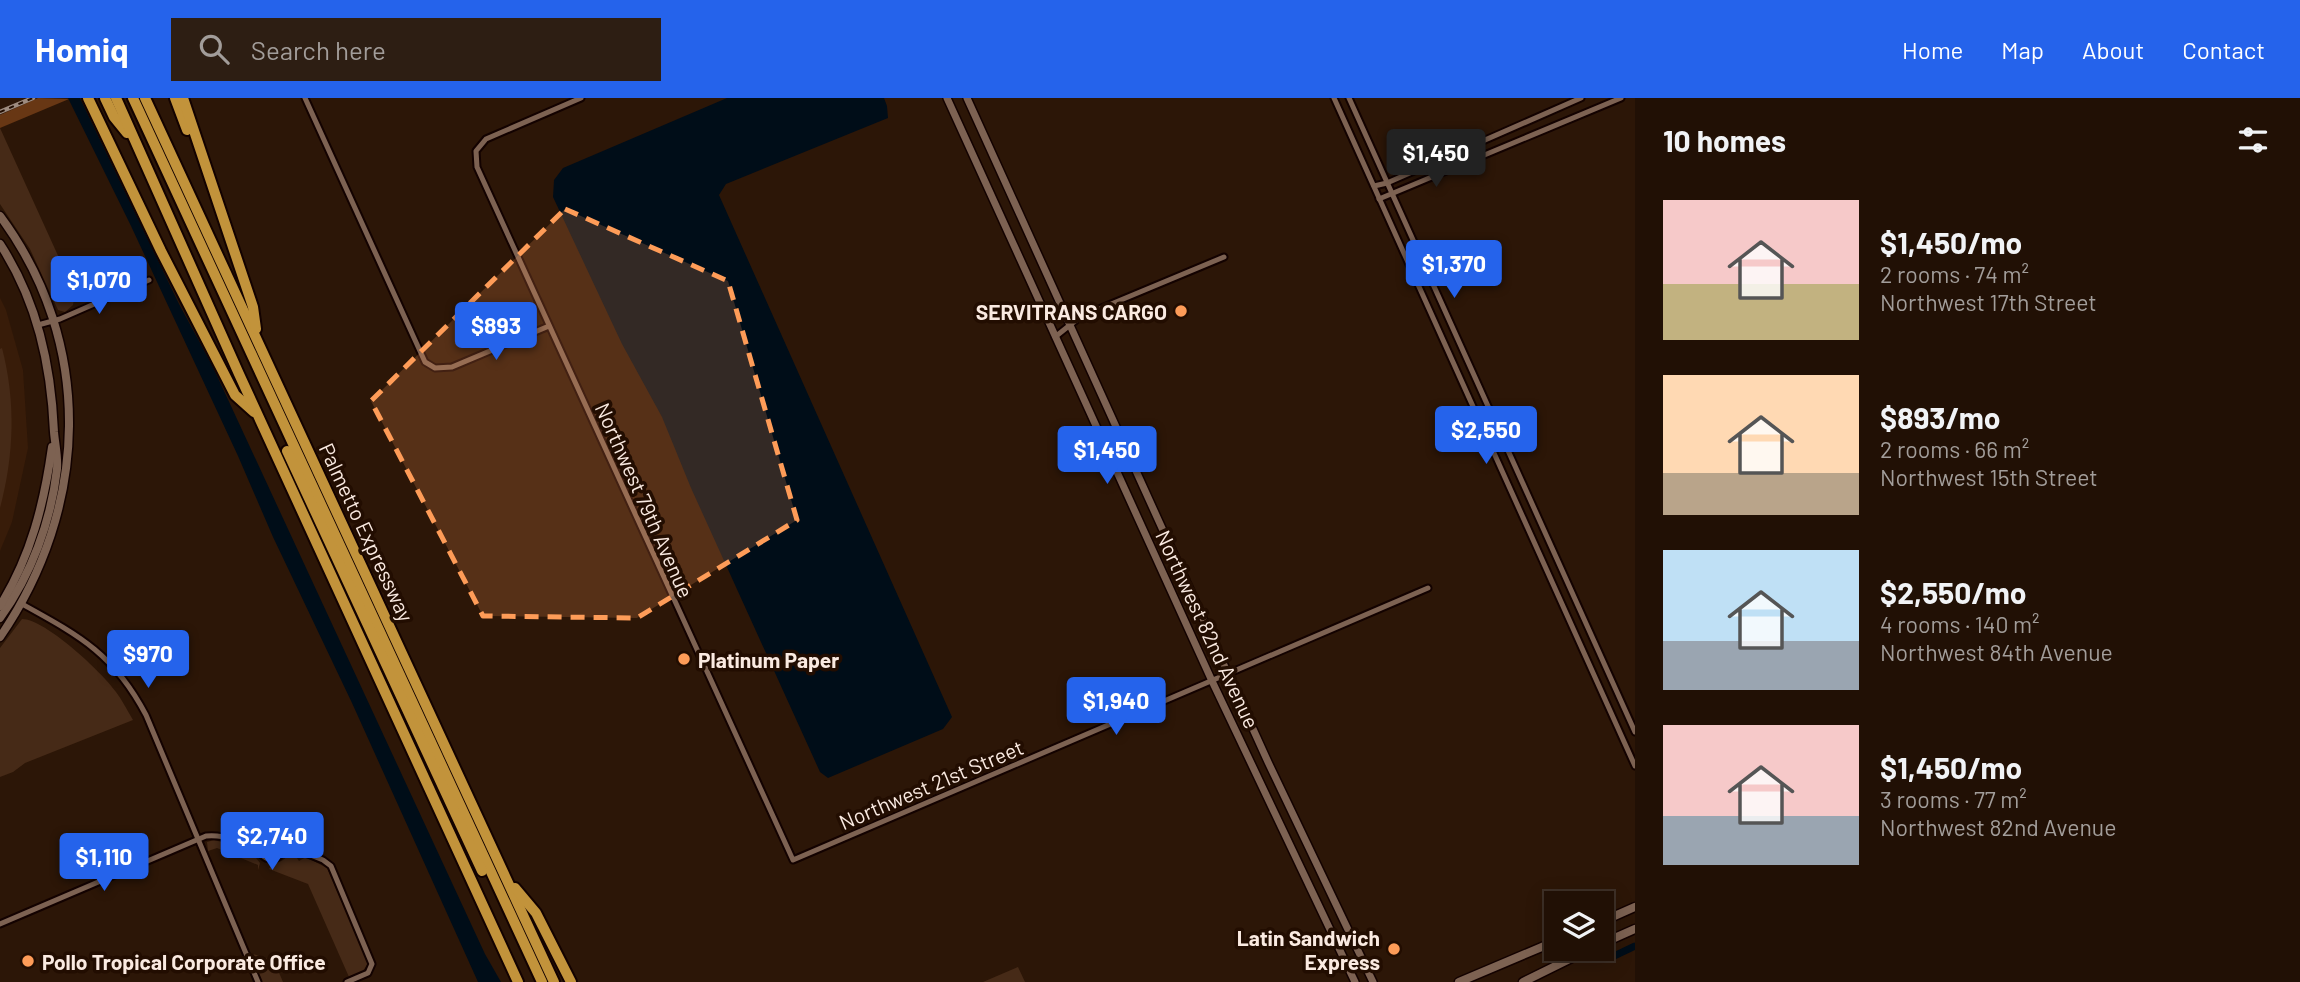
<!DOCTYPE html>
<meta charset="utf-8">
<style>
:root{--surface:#211005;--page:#2d1e13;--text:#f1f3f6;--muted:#a29d9a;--line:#3e3027;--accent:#2563eb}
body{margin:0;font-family:Barlow,sans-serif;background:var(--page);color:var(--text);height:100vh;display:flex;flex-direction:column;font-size:26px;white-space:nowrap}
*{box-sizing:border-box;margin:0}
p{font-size:23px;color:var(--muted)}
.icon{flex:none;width:38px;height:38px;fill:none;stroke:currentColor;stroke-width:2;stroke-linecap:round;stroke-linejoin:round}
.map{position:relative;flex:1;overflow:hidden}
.side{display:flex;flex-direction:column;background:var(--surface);width:665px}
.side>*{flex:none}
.buttons{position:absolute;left:1544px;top:793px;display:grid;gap:14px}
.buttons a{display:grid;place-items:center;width:70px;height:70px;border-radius:0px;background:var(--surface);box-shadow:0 4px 18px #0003,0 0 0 2px var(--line);font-size:35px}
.price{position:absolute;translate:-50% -60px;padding:0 16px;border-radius:7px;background:var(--accent);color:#fff;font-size:23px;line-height:46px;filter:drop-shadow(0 2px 4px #0008)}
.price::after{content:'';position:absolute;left:50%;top:42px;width:21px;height:16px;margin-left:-10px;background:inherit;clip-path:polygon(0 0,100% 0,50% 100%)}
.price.current{background:#222;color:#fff}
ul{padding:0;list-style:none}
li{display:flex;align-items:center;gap:21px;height:175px;padding:0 28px}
li span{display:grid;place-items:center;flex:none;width:196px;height:140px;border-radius:0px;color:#555}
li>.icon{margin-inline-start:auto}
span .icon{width:84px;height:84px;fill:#fffc;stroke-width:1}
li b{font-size:30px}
h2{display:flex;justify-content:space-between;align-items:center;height:84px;padding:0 28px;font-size:30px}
header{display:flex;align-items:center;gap:42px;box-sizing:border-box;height:98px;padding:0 35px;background:var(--accent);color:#fff}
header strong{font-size:33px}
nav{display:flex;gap:38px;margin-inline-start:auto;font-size:24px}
.search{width:490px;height:63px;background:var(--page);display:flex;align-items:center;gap:18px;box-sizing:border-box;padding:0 24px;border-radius:0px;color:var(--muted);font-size:26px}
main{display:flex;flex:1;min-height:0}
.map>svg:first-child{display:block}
.built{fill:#381c09}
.green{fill:#462a17}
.forest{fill:#683714}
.water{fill:#000d18}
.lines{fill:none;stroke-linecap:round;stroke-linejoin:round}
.canal{stroke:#000d18;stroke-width:7}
.minor-casing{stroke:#130200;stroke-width:9}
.tertiary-casing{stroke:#130200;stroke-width:10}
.secondary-casing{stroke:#130200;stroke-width:11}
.motorway-casing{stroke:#130200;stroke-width:14}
.minor{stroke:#7d6252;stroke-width:5}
.tertiary{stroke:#7d6252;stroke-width:7}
.secondary{stroke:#7d6252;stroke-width:8}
.motorway{stroke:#c2933b;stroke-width:10}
.rail-casing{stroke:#9d8b7f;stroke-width:4.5}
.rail{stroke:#220d01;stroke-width:2;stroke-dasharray:5;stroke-linecap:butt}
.marked{fill:#fe9c58;fill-opacity:0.2;stroke:#fe9c58;stroke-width:5;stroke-dasharray:14 9;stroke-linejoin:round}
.poi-dot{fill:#fe9c58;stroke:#220d01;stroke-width:2.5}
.labels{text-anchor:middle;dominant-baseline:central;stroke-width:7;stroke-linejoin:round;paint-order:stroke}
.poi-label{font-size:21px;font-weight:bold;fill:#faeae1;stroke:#220d01;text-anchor:end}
.street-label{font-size:21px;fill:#faeae1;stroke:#220d01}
</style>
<header>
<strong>Homiq</strong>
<div class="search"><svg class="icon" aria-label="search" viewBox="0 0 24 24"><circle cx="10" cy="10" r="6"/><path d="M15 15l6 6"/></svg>Search here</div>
<nav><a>Home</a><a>Map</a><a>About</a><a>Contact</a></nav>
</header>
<main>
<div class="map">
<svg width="1635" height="884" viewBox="0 0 1635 884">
<rect width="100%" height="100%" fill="#2c1607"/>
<path class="built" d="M0 200 6 212 23 272 28 350 12 424 0 453Z"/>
<g class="green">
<path d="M0 30 75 195 73 207 65 214 58 212 30 151 0 106Z"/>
<path d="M2 250C16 304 14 357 0 410V251Z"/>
<path d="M22 521C45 521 102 574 116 594 122 602 127 612 133 622L25 665 13 674 0 679V550Z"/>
<path d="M214 742 249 751 260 765 258 772V767L217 750 208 753 207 744Z"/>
<path d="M290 755 295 757 299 763 306 759 327 770 368 865 363 873 349 879 308 786 269 771C273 765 283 765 290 755Z"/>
<path d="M250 855 274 863 283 884H262Z"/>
<path d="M1018 869 1025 884H983Z"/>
</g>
<path class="forest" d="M38 0 69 1 0 30V17Z"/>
<g class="water">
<path d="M68 0H80L179 206 212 267 485 856 501 884H478L352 605 273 439 238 358 131 128Z"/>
<path d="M727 0H884L887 8 888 20 726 86 719 97 952 619 943 631 828 680 820 674 691 390 662 319 622 246 553 99 554 82 563 70Z"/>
</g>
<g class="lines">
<path class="canal" d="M1614 858 1635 848"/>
<g class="minor-casing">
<g id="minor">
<path d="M305 0 425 264 435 270 452 269 549 228"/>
<path d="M581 0 486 41 476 53 477 69 793 762 1428 490"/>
<path d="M1334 0 1635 668"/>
<path d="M1349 0 1635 634"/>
<path d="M1374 88 1387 85 1581 0"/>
<path d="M1379 101 1621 0"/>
<path d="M38 227 60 221 149 182"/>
<path d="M1055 239 1080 219 1224 159"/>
<path d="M22 506C80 538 114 556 146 617L258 884"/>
<circle cx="271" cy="749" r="12"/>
<path d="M231 740 263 739"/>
<path d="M283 746 323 762 331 768 372 866 368 875 347 884"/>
<path d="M0 826 206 738C223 736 251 745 262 757"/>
</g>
</g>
<g class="tertiary-casing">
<g id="tertiary">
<path d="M947 0 1212 583 1355 884"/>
<path d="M967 0 1268 664 1373 884"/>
</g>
</g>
<g class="secondary-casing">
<g id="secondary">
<path d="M0 118C95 246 89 410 0 539"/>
<path d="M0 146C37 203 51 266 54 334 55 346 58 358 57 371 51 424 31 477 0 520"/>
<path d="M0 508C31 458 44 406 52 349"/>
<path d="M1601 824 1635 809"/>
<path d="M1601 846 1635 831"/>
<path d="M1459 884 1556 843"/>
<path d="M1523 884 1592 850"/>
</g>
</g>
<g class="motorway-casing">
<g id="motorway">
<path d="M88 0 161 153 235 297 254 314"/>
<path d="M105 0 114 19 127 35"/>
<path d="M116 0 239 276 518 884"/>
<path d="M133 0 542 884"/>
<path d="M145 0 554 884"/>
<path d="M175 0 187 32"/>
<path d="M183 0 253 209 256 231"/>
<path d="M287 353 482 773"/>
<path d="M515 790 536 815 571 884"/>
</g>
</g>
<use href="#minor" class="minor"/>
<use href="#tertiary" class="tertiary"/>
<use href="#secondary" class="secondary"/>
<use href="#motorway" class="motorway"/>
<g class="rail-casing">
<path id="rail" d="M0 14 33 0"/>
</g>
<use href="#rail" class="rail"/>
</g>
<path class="marked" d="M565 111 728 183 797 422 637 520 483 518 371 303Z"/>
<g class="poi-dot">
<circle cx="1181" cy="213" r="7"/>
<circle cx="684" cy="561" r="7"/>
<circle cx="1394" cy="851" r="7"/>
<circle cx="28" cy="863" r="7"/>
</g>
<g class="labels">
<g class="poi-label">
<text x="1167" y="213">SERVITRANS CARGO</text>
<text x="698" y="561" text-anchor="start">Platinum Paper</text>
<text x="1380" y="839">Latin Sandwich<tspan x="1380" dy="24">Express</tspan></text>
<text x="42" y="863" text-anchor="start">Pollo Tropical Corporate Office</text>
</g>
<g class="street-label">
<text transform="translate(645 402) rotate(66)">Northwest 79th Avenue</text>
<text transform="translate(367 434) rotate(65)">Palmetto Expressway</text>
<text transform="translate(1208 531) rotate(65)">Northwest 82nd Avenue</text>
<text transform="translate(931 686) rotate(-23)">Northwest 21st Street</text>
</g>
</g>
</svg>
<div class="buttons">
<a><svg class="icon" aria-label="layers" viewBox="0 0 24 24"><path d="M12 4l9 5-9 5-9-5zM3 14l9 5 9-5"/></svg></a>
</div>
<b class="price current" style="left:1436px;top:91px">$1,450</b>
<b class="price" style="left:1454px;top:202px">$1,370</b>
<b class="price" style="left:99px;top:218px">$1,070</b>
<b class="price" style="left:496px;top:264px">$893</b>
<b class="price" style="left:1486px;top:368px">$2,550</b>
<b class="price" style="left:1107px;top:388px">$1,450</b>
<b class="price" style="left:148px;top:592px">$970</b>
<b class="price" style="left:1116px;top:639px">$1,940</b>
<b class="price" style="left:272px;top:774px">$2,740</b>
<b class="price" style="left:104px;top:795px">$1,110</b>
</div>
<section class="side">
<h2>10 homes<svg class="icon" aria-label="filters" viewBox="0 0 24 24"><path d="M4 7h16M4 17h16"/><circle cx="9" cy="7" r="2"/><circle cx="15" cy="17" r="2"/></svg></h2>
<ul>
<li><span style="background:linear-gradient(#f6c9c9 60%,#c2b280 0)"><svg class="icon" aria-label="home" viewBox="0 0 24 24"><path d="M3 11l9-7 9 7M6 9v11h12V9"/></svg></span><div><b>$1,450/mo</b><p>2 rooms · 74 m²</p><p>Northwest 17th Street</p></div></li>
<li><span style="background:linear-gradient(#ffd9b3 70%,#b9a48a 0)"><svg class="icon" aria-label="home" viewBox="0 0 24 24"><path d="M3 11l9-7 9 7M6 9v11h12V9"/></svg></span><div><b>$893/mo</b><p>2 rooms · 66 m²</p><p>Northwest 15th Street</p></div></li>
<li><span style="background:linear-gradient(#bfe0f5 65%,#9aa5b1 0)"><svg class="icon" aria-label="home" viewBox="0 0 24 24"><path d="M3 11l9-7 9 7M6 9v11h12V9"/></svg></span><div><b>$2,550/mo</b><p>4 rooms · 140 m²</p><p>Northwest 84th Avenue</p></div></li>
<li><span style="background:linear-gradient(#f6c9c9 65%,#9aa5b1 0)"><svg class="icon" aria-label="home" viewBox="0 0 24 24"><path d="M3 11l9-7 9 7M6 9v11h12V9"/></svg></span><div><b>$1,450/mo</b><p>3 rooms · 77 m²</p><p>Northwest 82nd Avenue</p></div></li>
</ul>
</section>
</main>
